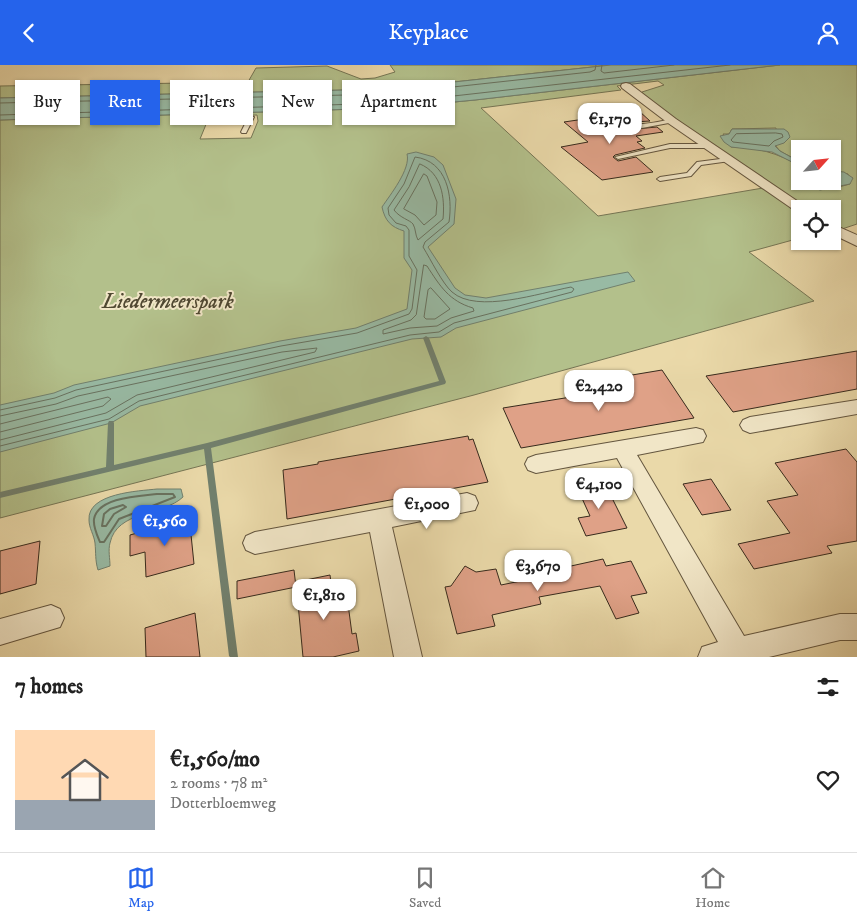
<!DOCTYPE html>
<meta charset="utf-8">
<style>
:root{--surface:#fff;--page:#f6f6f6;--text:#222;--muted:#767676;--line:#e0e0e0;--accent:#2563eb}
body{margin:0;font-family:"IM FELL DW Pica",serif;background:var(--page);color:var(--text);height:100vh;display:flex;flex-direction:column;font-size:19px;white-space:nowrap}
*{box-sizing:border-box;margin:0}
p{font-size:16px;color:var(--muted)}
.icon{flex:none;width:28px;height:28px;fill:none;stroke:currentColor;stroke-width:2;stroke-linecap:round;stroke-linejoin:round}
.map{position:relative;height:592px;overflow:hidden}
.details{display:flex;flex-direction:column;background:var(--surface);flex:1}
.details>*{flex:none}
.top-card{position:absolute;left:15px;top:15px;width:500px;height:45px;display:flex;gap:10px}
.needle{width:32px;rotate:63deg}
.tools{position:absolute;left:791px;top:75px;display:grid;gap:10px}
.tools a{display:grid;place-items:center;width:50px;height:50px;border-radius:0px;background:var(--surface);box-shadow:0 1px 4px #0004;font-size:25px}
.price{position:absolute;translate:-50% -42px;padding:0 11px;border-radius:10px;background:#fff;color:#222;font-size:16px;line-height:32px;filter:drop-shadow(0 1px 2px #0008)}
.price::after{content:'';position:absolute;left:50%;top:30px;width:15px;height:11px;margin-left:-8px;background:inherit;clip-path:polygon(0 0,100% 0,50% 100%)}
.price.active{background:var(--accent);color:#fff}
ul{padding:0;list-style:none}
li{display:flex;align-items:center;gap:15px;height:125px;padding:0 15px}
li+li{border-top:1px solid var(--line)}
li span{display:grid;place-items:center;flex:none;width:140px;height:100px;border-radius:0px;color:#555}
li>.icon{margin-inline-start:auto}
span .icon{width:60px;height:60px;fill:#fffc;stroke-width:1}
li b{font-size:21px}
h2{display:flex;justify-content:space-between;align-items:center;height:60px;padding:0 15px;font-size:21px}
.tag{padding:0 18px;border-radius:0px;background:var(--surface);box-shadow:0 1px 4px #0004;font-size:18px;line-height:45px}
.tag.active{background:var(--accent);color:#fff}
header{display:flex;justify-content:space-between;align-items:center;height:65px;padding:0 15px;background:var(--accent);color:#fff;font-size:22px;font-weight:600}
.dock{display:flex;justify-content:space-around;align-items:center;height:70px;border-top:1px solid var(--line);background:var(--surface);font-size:14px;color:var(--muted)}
.dock a{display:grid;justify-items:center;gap:2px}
.dock .active{color:var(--accent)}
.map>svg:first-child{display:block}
.green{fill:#b3c08b;stroke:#757554;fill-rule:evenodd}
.water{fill:#98baa4;stroke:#71806e}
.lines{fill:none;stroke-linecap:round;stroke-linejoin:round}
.shore-far1{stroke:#687260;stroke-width:1}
.shore{stroke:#687260;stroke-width:2}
.stream{fill:#71806e;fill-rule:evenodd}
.building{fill:#dfa187;stroke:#372a1c}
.lane-casing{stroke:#64563f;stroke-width:2}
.street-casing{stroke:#64563f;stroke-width:2}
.lane{fill:#f1e6c7;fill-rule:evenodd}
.street{fill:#f1e6c7;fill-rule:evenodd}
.labels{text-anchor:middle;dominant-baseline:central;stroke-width:4;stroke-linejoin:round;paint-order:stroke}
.park-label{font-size:21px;font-style:italic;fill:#504832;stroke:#f1e6c7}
</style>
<header><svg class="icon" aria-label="back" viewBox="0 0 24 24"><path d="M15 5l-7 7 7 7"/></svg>Keyplace<svg class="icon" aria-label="person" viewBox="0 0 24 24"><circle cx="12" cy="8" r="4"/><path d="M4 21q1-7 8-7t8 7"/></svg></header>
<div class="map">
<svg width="857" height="592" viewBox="0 0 857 592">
<rect width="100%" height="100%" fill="#ead9a9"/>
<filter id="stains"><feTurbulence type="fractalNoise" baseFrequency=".004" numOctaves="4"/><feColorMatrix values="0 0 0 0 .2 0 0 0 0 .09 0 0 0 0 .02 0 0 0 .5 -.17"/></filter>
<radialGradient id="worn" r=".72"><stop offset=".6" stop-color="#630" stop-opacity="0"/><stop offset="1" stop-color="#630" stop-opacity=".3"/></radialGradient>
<g class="green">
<path d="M390 0H611L389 24 0 33V21L248 17 256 3 327 1 361 14 375 13 395 7Z"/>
<path d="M780 0H857V159L842 164 833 159 832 144H807L785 130 643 31 642 27 664 20 658 16 617 21 621 25 481 43 598 151 763 123 800 147V173L749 187 814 236 474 330 0 453V55L391 43 475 35ZM257 50 258 56 251 73 200 74 207 57 230 51ZM776 63 775 80 780 86 800 97V84H832L833 106 848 109 850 119 831 124 808 120 809 116H800V101C778 88 756 82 731 82L723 69H729L732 64Z"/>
</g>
<g class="water">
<path d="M611 0H780L475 35 391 43 0 55V33L389 24Z"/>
<path d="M732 64H784L788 67 790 72 784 78 775 81 780 86 800 97V101L772 87 731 82 724 77 720 71 729 69Z"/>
<path d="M416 87 434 92 443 100 456 134 454 159 428 182 455 223 465 230 486 233 628 207 635 216 456 263 441 272 412 274 140 341 111 358 0 387V340L54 328 74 320 280 276 356 263 407 244 412 205 404 193V166C391 162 385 156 382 142 390 130 411 104 407 89Z"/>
<path d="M833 106 844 107 853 113 850 119 820 125 808 120 809 116H832Z"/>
<path d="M157 424H181L183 432C163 451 117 445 110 478 108 485 110 494 110 501L98 505C95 495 96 488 95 478 94 470 89 463 89 455 87 428 139 426 157 424Z"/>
</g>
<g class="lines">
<g class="shore-far1">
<path d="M602 0 601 6 604 8 674 0"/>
<path d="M0 38 389 29 590 7 595 5 596 0"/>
<path d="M0 50 391 38 730 0"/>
<path d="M776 68 782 69 783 72 774 76 769 81 733 77 731 75 736 69Z"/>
<path d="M420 99C442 108 445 133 443 154L418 175C415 170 416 164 413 159 410 155 400 153 394 145L409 122Z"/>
<path d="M424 109 427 111 437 137 436 150 424 160 415 150 404 144Z"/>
<path d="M424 200 427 201C440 221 449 236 473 243L474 246 451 253 437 261 410 263 383 269V265L411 255 416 250Z"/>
<path d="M431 223 450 244 435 254H426L424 252 428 225Z"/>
<path d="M0 345 55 333 76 325 281 281 357 268 409 249 412 244 417 205 409 191V165L406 161 396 158 389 150 388 143 404 119 415 92C447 96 453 131 449 157L425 177 423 182C431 195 442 218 452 227 477 249 540 228 571 222L574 224 572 227 454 258 439 267 410 270 139 336 109 354 0 381"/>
<path d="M0 351 56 339 78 331 282 287 317 283 315 287 137 330 106 348 0 375"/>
<path d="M0 359 108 332 111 334 103 341 0 367"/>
</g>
<g class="shore">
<path d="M157 429H173L175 432 119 454 104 477H100C97 470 93 462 94 454 98 432 140 431 157 429Z"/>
<path d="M123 440 126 442 114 449 106 461H102L104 449 110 444Z"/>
</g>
<path class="stream" d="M426 271 429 273 446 317 445 319 211 383 238 592H230L229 591 204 384 0 433V427L106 402 108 358 109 356H113L114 358V400L207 378 439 316 423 273Z"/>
</g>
<g class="building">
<path d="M639 46 650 56 618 58 608 62 613 66 657 62 663 67 636 71 642 76 637 77 645 83 615 90 613 92 618 96 636 92 653 107 602 115 561 82 588 77 564 57Z"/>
<path d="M857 286V324L733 347 706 311Z"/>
<path d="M662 305 694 353 521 383 503 343 633 322 626 311Z"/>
<path d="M468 371 469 375 473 374 488 417 287 454 283 405 318 399V397Z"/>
<path d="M846 384 857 397V476L827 481 832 488 754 504 738 479 790 468 767 436 798 430 775 398Z"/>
<path d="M711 414 731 445 702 450 683 419Z"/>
<path d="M603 415 627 463 586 471 578 453 590 451 576 420Z"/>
<path d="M189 450 194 499 146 512 145 487 130 491V470L173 458 172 455Z"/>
<path d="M40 476 36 519 0 529V486Z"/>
<path d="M603 494 606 501 631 496 647 528 631 531 639 548 616 554 600 521 539 532 541 539 492 550 495 561 457 569 445 522 451 521 465 501 476 507 496 504 501 520 550 510 548 506Z"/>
<path d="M294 505 296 522 237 534V516Z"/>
<path d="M330 510 334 542 348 539 352 569 356 568 359 586 333 592H303L296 517Z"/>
<path d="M195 548 200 592H146L145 563Z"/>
</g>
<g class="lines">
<g class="lane-casing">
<g id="lane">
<path d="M249 51 254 52 246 68H242L241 67Z"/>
<path d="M672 54 675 56 674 57 642 63 629 62 613 64 610 62C620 57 632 60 643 59 653 58 662 56 672 54Z"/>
<path d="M670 79H707L710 81 707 83H670L618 94 615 92Z"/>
<path d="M728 93 731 95 730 96 701 100 691 111 660 116 657 114 660 112 687 108 697 97Z"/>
</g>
</g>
<g class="street-casing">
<g id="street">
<path d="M626 18 630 19 676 54 809 144H800V148L797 147 668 58 622 23 621 21 622 19Z"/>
<path d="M832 159 857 170V181L832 169Z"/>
<path d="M857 335V349L750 368 743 365 740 360 743 355 750 352Z"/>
<path d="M696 363 703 365 706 371 703 377 637 390 744 571 840 549H857V575H840L769 592H698L702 582 718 577 617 393 536 408 528 405 525 399 528 393 536 390Z"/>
<path d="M467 428 475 431 478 438 475 445 392 462 422 592H394L370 467 255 489 246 485 243 478 246 471 255 467Z"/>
<path d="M51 540 60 544 64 553 60 562 0 580V554Z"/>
</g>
</g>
<use href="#lane" class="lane"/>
<use href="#street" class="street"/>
</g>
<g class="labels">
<g class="park-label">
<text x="168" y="237">Liedermeerspark</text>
</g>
</g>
<rect width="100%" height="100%" filter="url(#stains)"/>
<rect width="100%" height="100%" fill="url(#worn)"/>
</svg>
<div class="tools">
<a><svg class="needle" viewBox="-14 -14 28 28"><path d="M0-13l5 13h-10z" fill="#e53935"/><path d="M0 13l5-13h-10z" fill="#767676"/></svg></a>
<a><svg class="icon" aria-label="locate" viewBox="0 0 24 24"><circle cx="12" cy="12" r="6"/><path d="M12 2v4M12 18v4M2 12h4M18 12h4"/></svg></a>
</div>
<b class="price" style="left:610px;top:80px">€1,170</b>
<b class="price" style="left:599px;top:347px">€2,420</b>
<b class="price" style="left:599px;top:445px">€4,100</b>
<b class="price" style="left:427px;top:465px">€1,000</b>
<b class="price active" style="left:165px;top:482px">€1,560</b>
<b class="price" style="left:538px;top:527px">€3,670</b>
<b class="price" style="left:324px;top:556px">€1,810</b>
<div class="top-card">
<a class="tag">Buy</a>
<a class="tag active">Rent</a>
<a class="tag">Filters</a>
<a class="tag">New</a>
<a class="tag">Apartment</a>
</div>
</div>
<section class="details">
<h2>7 homes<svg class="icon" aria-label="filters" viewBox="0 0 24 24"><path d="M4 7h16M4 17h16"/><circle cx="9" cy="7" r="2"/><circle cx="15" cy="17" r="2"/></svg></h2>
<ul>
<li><span style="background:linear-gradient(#ffd9b3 70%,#9aa5b1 0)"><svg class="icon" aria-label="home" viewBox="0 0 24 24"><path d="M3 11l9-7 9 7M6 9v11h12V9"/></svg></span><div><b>€1,560/mo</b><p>2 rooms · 78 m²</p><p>Dotterbloemweg</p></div><svg class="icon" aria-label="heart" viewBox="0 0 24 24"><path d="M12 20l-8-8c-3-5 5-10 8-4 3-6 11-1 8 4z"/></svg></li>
</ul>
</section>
<nav class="dock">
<a class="active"><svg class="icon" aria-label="map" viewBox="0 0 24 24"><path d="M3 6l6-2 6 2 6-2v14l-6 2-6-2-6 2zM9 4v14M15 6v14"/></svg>Map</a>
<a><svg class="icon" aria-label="saved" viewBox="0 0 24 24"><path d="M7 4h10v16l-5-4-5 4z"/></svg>Saved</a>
<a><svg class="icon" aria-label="home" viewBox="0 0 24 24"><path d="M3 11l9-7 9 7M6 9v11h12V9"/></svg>Home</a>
</nav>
